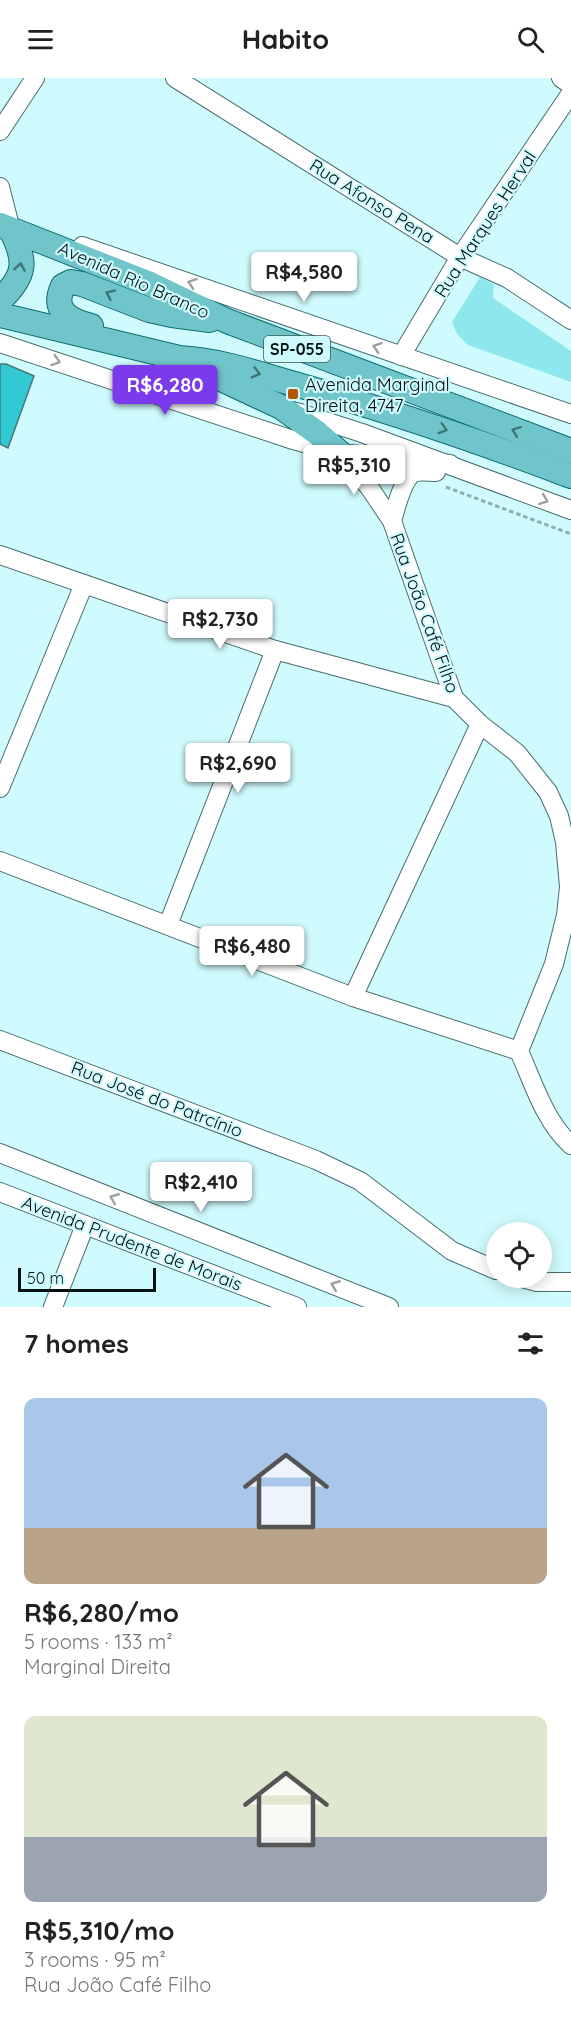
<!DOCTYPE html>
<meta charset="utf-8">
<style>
:root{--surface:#fff;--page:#f2f2f2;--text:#222;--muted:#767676;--accent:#7c3aed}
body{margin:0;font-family:Quicksand,sans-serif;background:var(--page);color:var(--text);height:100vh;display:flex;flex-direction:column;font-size:22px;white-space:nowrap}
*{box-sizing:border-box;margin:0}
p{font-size:20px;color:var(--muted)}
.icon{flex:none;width:33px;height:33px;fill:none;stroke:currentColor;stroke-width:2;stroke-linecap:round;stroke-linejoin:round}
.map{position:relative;height:1229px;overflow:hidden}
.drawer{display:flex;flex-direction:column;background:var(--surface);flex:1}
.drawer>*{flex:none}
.fabs{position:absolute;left:486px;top:1144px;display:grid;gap:12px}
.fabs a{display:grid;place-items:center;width:66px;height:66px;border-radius:50%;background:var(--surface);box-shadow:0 3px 15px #0003;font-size:30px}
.scale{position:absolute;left:18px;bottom:15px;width:138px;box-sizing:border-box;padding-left:6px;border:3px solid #031113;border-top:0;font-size:16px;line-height:21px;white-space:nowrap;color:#031113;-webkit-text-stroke:4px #d0fbfe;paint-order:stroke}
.price{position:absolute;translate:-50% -51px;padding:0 14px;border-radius:6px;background:#fff;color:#222;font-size:20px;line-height:39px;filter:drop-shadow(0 2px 3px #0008)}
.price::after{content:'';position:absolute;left:50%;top:36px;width:18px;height:14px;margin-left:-9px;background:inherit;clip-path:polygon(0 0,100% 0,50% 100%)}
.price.on{background:var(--accent);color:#fff}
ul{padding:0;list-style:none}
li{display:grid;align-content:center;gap:12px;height:318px;padding:0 24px}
li span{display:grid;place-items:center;height:186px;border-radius:12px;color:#555}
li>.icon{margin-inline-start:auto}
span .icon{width:108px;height:108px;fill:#fffc;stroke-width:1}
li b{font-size:26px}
h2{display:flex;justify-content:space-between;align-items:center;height:72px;padding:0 24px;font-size:26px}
header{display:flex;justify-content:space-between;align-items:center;height:78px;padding:0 24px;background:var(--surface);font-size:27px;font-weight:800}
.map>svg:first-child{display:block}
.green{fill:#8fe7ee}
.building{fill:#31cad4;stroke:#4d7477;stroke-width:1.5}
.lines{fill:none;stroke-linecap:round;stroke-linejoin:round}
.minor-casing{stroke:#476e71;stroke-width:20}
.major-casing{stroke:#0b6d73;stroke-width:26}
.path{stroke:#8caeb0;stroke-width:3;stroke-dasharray:4.5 3;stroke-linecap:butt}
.minor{stroke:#fff;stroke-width:18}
.major{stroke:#70c5ca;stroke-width:24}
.oneway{stroke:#3f7478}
.oneway2{stroke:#9aa0a1}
.poi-dot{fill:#b35600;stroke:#d0fbfe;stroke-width:2}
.labels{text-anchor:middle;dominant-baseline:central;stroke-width:4.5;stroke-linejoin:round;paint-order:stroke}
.shield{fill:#d0fbfe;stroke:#40575a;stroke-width:1.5}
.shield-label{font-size:16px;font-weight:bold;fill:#031113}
.street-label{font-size:18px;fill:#031113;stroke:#d0fbfe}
.poi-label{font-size:18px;fill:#031113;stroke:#d0fbfe;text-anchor:start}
</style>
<header><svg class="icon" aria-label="menu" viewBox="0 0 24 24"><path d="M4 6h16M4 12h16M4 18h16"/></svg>Habito<svg class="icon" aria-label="search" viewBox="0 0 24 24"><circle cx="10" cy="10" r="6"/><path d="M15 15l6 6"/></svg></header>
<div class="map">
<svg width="571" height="1229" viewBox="0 0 571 1229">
<rect width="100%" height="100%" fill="#d0fbfe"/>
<path class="green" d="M480 199 494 207 493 220 571 273V304L468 267 457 256 452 244Z"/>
<path class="building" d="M0 286H6L34 298 8 370 0 366Z"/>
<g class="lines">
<g class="minor-casing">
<g id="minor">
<path d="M175 0 460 179 507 200 571 242"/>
<path d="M561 0 571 7"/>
<path d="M0 53 35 0"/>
<path d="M0 109 11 152"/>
<path d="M82 168 571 336"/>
<path d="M0 265 290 361 340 375 450 386"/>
<path d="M401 278 460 179 571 15"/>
<path d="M297 334 362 355 571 432"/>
<path d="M340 375 369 409 392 443 454 620 480 646 517 675 548 714 559 738 565 764 569 809 566 837 554 886 519 973C533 1004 545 1044 571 1067"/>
<path d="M392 443C396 430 403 398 416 394 422 393 430 394 436 394"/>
<path d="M0 477 275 572 454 620"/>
<path d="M0 710 84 506"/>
<path d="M0 783 353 919 519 973"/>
<path d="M168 847 275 572"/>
<path d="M353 919 480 646"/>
<path d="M0 962 316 1082 360 1103 452 1173 496 1192"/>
<path d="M0 1075 389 1229"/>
<path d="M0 1114 297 1229"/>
<path d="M522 1200 537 1204H571"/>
<path d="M53 1229 85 1147"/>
</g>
</g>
<g class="major-casing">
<g id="major">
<path d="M0 147 150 206 227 243 571 373"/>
<path d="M0 222C26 198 27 183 11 152"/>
<path d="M0 237 179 280C220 282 259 296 298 307 391 333 481 364 571 398"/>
<path d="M91 248C70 243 51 233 63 208L71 204 82 206 149 232 172 237 210 242"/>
<path d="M202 292 281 329 316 354 340 375"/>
</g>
</g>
<path class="path" d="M446 409 571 456"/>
<use href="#minor" class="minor"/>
<use href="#major" class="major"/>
</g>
<defs><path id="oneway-chevron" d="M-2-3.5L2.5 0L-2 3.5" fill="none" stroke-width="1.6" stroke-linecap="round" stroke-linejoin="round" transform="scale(1.5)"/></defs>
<g class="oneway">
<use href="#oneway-chevron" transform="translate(20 189) rotate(-81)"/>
<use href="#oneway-chevron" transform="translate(110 216) rotate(-155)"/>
<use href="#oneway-chevron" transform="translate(256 295) rotate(15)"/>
<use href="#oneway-chevron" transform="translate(443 351) rotate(17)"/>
<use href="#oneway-chevron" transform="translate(516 353) rotate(-159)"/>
</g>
<g class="oneway2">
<use href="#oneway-chevron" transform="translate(192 205) rotate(-161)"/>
<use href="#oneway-chevron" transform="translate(377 269) rotate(-161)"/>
<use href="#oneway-chevron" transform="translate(56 283) rotate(18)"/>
<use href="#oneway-chevron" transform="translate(544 422) rotate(21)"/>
<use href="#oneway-chevron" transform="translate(114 1120) rotate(-158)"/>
<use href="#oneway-chevron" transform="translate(335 1207) rotate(-158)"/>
</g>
<rect class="poi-dot" x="287" y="310" width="12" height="12" rx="3"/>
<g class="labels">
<rect class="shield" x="264" y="258" width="66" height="26" rx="4.5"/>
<g class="shield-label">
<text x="297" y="271">SP-055</text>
</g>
<g class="street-label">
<text transform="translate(372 123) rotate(32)">Rua Afonso Pena</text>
<text transform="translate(485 146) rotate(-57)">Rua Marques Herval</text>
<text transform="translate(134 202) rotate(24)">Avenida Rio Branco</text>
<text transform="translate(425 535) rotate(70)">Rua João Café Filho</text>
<text transform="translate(157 1021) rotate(21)">Rua José do Patrcínio</text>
<text transform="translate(132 1165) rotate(21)">Avenida Prudente de Morais</text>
</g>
<g class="poi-label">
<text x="305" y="306">Avenida Marginal<tspan x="305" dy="21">Direita, 4747</tspan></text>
</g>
</g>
</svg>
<div class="fabs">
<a><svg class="icon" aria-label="locate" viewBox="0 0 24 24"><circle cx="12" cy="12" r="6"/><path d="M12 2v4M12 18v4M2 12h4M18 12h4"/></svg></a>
</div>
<div class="scale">50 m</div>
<b class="price" style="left:304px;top:225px">R$4,580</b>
<b class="price on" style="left:165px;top:338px">R$6,280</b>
<b class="price" style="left:354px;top:418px">R$5,310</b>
<b class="price" style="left:220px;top:572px">R$2,730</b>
<b class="price" style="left:238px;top:716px">R$2,690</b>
<b class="price" style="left:252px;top:899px">R$6,480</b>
<b class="price" style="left:201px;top:1135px">R$2,410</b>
</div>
<section class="drawer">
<h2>7 homes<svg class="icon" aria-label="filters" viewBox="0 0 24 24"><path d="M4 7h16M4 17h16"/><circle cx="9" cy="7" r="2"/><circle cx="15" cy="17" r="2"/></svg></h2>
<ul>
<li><span style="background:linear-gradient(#a9c7e8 70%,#b9a48a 0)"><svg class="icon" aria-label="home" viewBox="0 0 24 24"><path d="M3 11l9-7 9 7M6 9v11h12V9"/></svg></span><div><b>R$6,280/mo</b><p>5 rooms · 133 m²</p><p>Marginal Direita</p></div></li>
<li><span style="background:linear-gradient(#dfe7d0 65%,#9aa5b1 0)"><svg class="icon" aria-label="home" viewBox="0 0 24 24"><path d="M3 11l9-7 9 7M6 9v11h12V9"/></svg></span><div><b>R$5,310/mo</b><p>3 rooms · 95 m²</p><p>Rua João Café Filho</p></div></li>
</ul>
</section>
